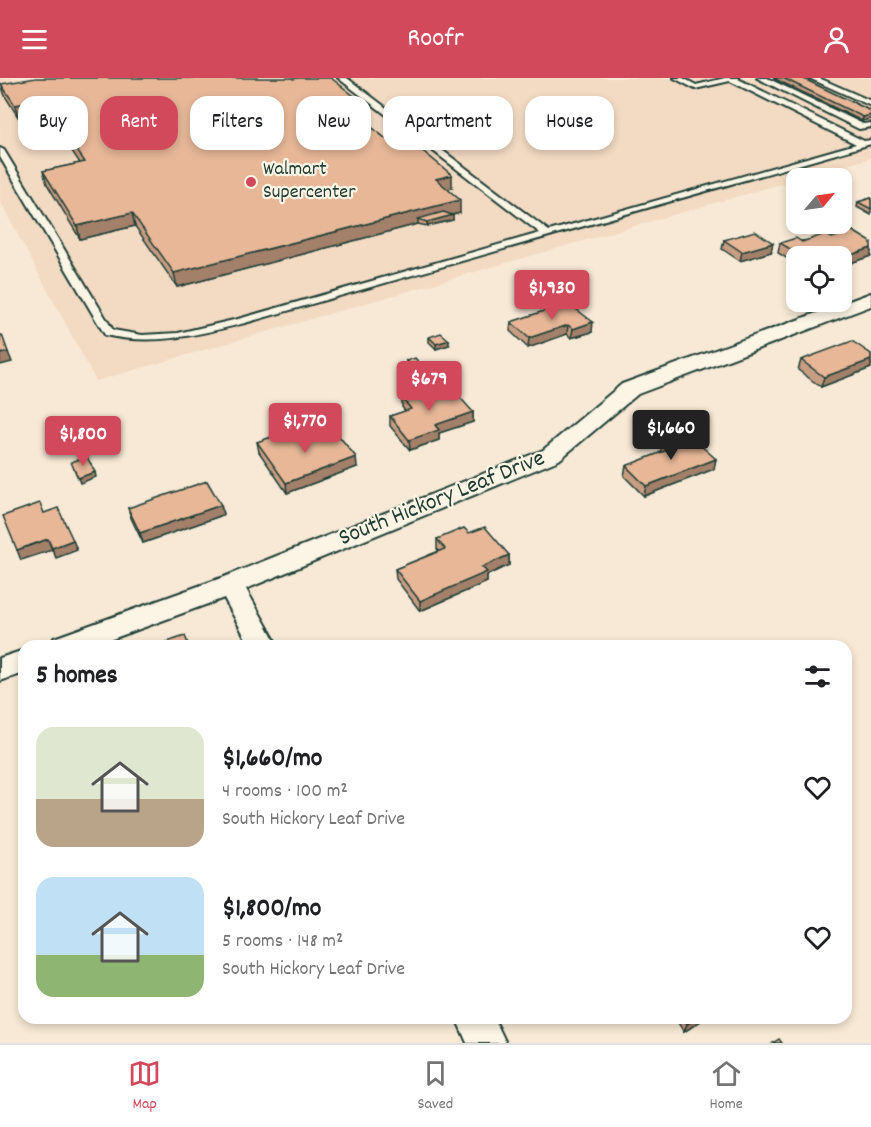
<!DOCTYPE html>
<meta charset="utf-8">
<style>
:root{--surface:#fff;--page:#f2f2f2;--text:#202124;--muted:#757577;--line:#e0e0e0;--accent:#d1495b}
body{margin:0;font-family:Dekko,sans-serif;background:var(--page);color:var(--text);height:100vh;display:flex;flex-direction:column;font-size:22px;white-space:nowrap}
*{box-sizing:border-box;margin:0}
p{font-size:20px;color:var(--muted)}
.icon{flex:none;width:33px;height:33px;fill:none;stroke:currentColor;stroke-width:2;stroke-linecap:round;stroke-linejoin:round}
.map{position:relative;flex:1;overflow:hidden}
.sheet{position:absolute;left:18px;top:562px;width:834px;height:384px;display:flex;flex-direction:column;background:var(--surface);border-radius:18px;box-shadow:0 3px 9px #0003}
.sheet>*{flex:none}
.guide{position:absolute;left:18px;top:18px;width:836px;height:54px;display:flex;gap:12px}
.needle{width:39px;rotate:61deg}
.buttons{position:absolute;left:786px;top:90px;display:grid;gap:12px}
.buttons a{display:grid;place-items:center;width:66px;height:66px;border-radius:12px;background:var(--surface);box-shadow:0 3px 9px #0003;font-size:30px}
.price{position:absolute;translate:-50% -51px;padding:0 14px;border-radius:6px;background:var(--accent);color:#fff;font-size:20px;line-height:39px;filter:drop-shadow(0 2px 3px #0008)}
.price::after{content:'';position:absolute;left:50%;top:36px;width:18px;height:14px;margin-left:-9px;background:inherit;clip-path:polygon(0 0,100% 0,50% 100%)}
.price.active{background:#222;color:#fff}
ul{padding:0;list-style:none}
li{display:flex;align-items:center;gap:18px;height:150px;padding:0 18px}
li span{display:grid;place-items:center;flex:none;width:168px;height:120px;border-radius:18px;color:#555}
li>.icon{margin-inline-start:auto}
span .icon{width:72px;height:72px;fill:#fffc;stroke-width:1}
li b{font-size:26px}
h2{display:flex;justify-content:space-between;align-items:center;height:72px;padding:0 18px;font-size:26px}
.tag{padding:0 21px;border-radius:18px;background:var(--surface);box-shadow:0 3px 9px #0003;font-size:21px;line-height:54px}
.tag.active{background:var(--accent);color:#fff}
header{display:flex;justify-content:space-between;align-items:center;height:78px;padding:0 18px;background:var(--accent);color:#fff;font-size:27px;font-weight:600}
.tabs{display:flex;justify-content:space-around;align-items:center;height:84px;border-top:2px solid var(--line);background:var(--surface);font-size:16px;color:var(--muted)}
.tabs a{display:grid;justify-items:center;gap:3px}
.tabs .active{color:var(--accent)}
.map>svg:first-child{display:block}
.built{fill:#f3dac3}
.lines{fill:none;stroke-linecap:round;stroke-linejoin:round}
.lane-casing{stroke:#1f3d34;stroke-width:4}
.street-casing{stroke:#1f3d34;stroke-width:4}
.lane{fill:#fcf5e5;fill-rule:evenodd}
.street{fill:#fcf5e5;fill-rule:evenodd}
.wall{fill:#c79d83;stroke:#1f3d34;stroke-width:1.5}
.shaded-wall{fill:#a2806a;stroke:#1f3d34;stroke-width:1.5}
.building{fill:#e7b798;stroke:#1f3d34;stroke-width:1.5}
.poi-dot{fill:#d1495b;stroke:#fcf5e5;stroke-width:2}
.labels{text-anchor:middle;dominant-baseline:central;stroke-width:4.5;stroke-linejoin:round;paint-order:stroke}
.far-poi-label{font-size:20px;fill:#1f3d34;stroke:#fcf5e5;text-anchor:start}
.street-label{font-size:24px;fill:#1f3d34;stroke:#fcf5e5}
</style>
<header><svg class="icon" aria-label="menu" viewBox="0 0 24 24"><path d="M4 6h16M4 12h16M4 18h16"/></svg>Roofr<svg class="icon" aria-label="person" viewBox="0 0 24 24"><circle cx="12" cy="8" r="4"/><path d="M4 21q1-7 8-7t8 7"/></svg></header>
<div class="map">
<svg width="871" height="965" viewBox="0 0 871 965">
<rect width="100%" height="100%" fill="#f8e9d6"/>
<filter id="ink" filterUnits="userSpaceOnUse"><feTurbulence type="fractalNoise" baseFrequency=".0167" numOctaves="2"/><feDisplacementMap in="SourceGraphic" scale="12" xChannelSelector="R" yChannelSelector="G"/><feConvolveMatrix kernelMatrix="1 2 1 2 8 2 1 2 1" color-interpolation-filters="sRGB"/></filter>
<g filter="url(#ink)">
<path class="built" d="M0 0H871V80L96 303 0 123Z"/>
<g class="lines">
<g class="lane-casing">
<g id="lane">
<path d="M338 0H347L549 153 856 66 730 3 695 11 674 0H683L696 7 725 0H739L738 1 864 63 871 62V66L245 245C197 257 154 268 105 257L0 79V70L4 72 113 252 142 257 178 255 238 241 540 155Z"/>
<path d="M757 0H767L863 46 871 45V49L859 51Z"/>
<path d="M809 0H819L871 23V28Z"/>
</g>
</g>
<g class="street-casing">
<g id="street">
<path d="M871 215V228L638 316 559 382 246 511 278 568H250L224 520 93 568H50L54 560 221 500 543 372 622 306Z"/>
<path d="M24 572V595L0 603V580Z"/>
<path d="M456 940H494L506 965H467Z"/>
</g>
</g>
<use href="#lane" class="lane"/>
<use href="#street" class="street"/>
</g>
<g class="wall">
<path d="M773 0H802L871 33 862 43Z"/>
<path d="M1 6 354 30 350 31 386 61 452 110 448 111 460 135 452 137 453 142 427 148 418 146 177 209 135 148 80 161 47 106 43 93 80 85 46 34 18 39 5 18Z"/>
<path d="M871 120V137L857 129 858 124Z"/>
<path d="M832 160 871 178 842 188V178H796V186L778 175 780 165Z"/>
<path d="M724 162 771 174 740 183 722 171Z"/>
<path d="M568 225 592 254 571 260 567 256 528 270 510 253 511 244Z"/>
<path d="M429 259 449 267 436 271 429 264Z"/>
<path d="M871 276V290L821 309 798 292 801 282Z"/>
<path d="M406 283 423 294 414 297 407 288Z"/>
<path d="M402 320H444L473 334V344L439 355V362L410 372 390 348V338L405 333 402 329Z"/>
<path d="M301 363 357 389 287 415 259 374 257 364Z"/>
<path d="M662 367 714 391 644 418 624 398 626 388 660 375Z"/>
<path d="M221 427 223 437 143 465 131 440 128 430Z"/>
<path d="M469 455 509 477V487L487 497V504L420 533 396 501 395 491 439 473 437 471V461Z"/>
<path d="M675 940H705L684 954Z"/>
</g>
<g class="shaded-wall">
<path d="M354 18V30L339 33 338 22Z"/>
<path d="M42 22 46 34 18 39 15 27Z"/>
<path d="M871 37V41L862 43 863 39Z"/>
<path d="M452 97V110L436 114V101Z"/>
<path d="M460 122V135L426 143 418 141V146L177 209 174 195Z"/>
<path d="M132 135 135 148 80 161 77 148Z"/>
<path d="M453 137V142L427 148V144Z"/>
<path d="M773 165 771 174 740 183 742 174Z"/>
<path d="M871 170V178L842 188V180Z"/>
<path d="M593 244 592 254 571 260 573 251Z"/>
<path d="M568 247 567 256 528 270 529 260Z"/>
<path d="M449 262V267L436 271V266Z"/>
<path d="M8 274 12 284 0 287V276Z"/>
<path d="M871 282V290L821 309 824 299Z"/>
<path d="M423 289V294L414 297V292Z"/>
<path d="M473 334V344L439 355V362L410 372 409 362 435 347Z"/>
<path d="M356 379 357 389 287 415 286 405Z"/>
<path d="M716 381 714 391 644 418 646 408Z"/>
<path d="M95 394 96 399 80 405 78 400Z"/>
<path d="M221 427 223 437 143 465 140 455Z"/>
<path d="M48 461 52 472 21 482 17 472Z"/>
<path d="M73 462 77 472 56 480 52 470Z"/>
<path d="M509 477V487L487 497V504L420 533V523L482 489Z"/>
<path d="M697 940H705L684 954 687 946Z"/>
</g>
<g class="building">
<path d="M36 0H292L293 1 298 0H331L354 18 338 22 386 61 403 57 452 97 436 101 460 122 174 195 132 135 77 148 43 93 85 84 42 22 15 27 1 6Z"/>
<path d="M783 0H802L871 33V37L863 39Z"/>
<path d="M871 120V131L858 124Z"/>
<path d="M443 134 453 137 427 144 418 141Z"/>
<path d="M755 153 773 165 742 174 724 162Z"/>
<path d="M853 153 871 164V170L842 180V178H802L780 165 796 160 802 164 825 156 832 160Z"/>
<path d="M568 225 593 244 573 251 568 247 529 260 511 244Z"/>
<path d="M441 255 449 262 436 266 429 259Z"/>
<path d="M0 257H2L8 274 0 276Z"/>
<path d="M852 263 871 276V282L824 299 801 282Z"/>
<path d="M415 280 423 289 414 292 406 283Z"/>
<path d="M434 309 444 320 457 316 473 334 435 347 439 352 409 362 390 338 411 331 402 320Z"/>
<path d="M292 352 301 363 334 352 356 379 286 405 257 364Z"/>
<path d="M689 357 716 381 646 408 626 388 667 372 662 367Z"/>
<path d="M87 379 95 394 78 400 71 384Z"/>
<path d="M207 403 221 427 140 455 128 430Z"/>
<path d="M40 425 44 435 58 430 73 462 52 470 48 461 17 472 3 438Z"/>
<path d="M485 449 509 477 482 489 487 494 420 523 395 491 445 471 437 461 464 450 469 455Z"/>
<path d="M185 558 189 568H155Z"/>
<path d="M453 564 456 568H443Z"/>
<path d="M683 940H697L687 946Z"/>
<path d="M779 961 782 965H773Z"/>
</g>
</g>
<circle class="poi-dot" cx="251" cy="104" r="6"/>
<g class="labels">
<g class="far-poi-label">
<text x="263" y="92">Walmart<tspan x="263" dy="23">Supercenter</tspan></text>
</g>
<g class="street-label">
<text transform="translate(442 421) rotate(-22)">South Hickory Leaf Drive</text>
</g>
</g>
</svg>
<div class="buttons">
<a><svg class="needle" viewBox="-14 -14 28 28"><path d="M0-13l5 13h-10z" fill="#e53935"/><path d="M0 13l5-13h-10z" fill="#757577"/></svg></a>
<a><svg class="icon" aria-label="locate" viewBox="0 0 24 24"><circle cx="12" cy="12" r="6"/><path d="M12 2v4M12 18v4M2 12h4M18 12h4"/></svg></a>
</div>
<b class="price" style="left:552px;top:243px">$1,930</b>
<b class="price" style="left:429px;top:334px">$679</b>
<b class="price" style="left:305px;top:376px">$1,770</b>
<b class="price active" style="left:671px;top:383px">$1,660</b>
<b class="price" style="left:83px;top:389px">$1,800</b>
<div class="guide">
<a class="tag">Buy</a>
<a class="tag active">Rent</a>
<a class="tag">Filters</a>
<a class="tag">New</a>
<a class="tag">Apartment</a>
<a class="tag">House</a>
</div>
<section class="sheet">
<h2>5 homes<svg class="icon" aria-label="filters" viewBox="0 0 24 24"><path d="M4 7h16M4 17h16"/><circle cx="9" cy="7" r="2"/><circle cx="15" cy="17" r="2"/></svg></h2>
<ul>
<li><span style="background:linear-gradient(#dfe7d0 60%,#b9a48a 0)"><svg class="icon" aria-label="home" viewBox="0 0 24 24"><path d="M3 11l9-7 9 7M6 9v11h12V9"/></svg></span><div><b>$1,660/mo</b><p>4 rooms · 100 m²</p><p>South Hickory Leaf Drive</p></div><svg class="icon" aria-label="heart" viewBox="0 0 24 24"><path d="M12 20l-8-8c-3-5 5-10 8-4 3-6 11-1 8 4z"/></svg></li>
<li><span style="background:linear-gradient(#bfe0f5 65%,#8fb573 0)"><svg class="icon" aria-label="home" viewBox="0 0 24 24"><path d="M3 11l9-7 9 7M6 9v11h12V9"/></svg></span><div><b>$1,800/mo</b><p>5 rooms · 148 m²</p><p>South Hickory Leaf Drive</p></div><svg class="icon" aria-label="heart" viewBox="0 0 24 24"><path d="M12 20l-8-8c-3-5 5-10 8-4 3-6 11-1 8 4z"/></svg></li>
</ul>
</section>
</div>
<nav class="tabs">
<a class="active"><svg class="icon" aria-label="map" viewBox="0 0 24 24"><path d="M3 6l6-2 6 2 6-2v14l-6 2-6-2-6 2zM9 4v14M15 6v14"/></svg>Map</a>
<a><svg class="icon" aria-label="saved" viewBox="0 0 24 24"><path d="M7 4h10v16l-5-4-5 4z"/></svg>Saved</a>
<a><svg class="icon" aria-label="home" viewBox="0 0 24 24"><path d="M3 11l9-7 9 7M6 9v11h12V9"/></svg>Home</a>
</nav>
